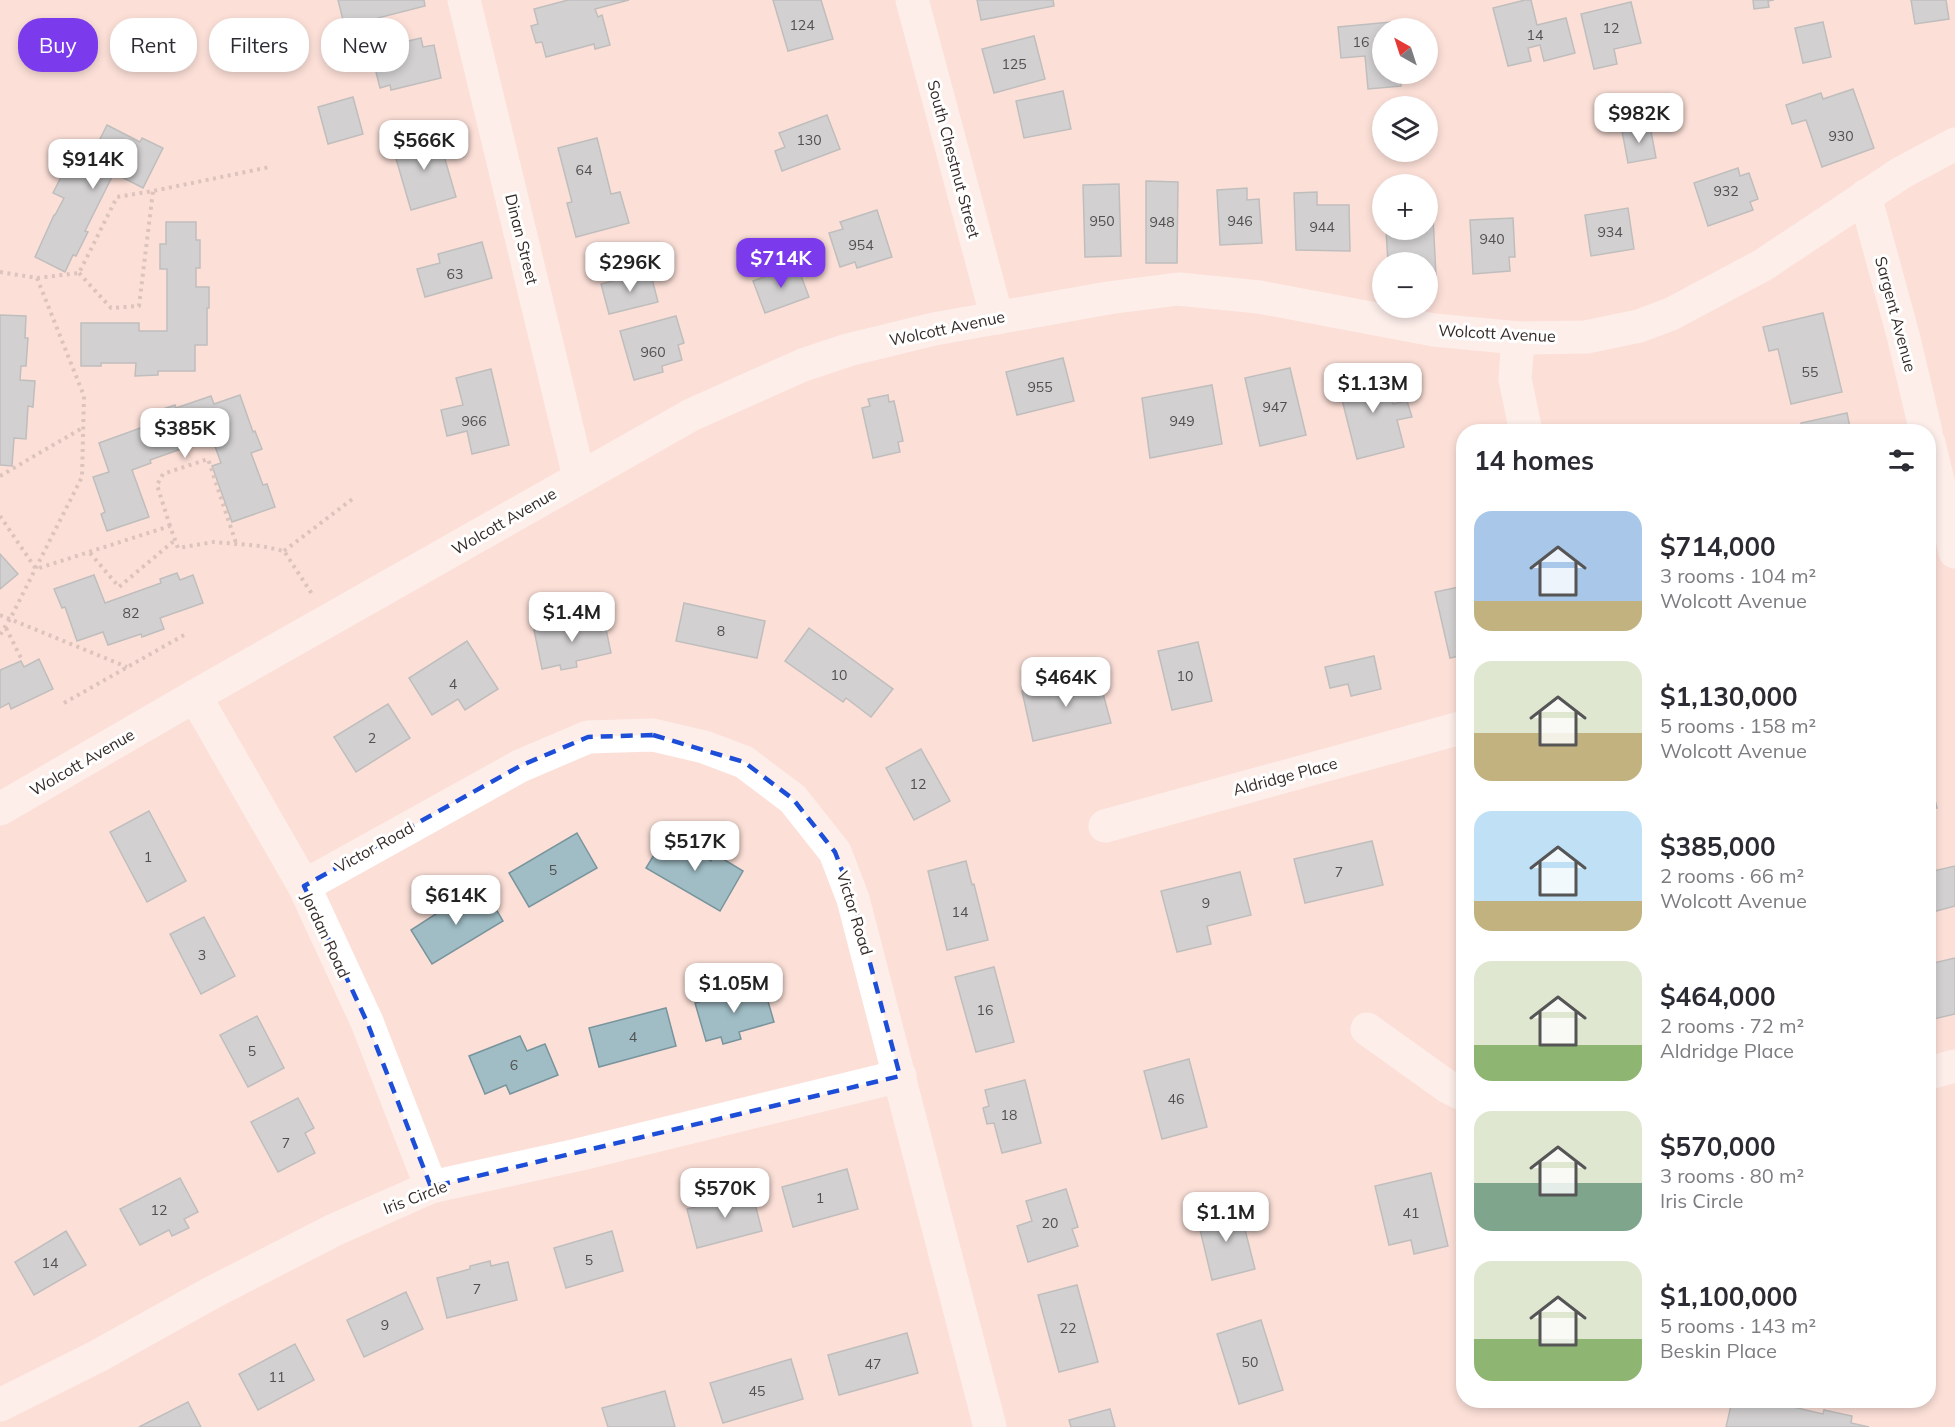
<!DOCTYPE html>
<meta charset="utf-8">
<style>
:root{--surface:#fff;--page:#f7f7f7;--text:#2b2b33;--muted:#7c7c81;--accent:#7c3aed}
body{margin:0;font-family:Mulish,sans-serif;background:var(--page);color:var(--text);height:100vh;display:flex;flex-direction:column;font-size:22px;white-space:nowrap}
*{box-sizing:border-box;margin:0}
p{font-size:20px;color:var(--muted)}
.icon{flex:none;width:33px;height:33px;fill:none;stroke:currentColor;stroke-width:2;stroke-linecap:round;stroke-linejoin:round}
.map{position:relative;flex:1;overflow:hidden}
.panel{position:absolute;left:1456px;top:424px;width:480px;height:984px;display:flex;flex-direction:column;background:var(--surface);border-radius:24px;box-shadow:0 3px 9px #0003}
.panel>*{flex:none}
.banner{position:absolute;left:18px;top:18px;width:570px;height:54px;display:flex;gap:12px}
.needle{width:39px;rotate:321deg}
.controls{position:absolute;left:1372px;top:18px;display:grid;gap:12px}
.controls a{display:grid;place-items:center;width:66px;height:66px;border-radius:50%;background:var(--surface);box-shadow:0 3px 9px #0003;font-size:30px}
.price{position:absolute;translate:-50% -51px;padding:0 14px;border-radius:12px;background:#fff;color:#222;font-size:20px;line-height:39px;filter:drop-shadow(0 2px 3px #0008)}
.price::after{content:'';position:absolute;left:50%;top:36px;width:18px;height:14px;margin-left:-9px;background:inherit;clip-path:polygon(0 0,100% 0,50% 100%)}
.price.on{background:var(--accent);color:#fff}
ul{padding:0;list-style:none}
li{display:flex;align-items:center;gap:18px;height:150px;padding:0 18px}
li span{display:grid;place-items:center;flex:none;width:168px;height:120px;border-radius:18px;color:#555}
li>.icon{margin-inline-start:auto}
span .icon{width:72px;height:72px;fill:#fffc;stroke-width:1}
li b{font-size:26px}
h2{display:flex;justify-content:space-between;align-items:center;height:72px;padding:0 18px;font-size:26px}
.pill{padding:0 21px;border-radius:24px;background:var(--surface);box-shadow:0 3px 9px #0003;font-size:21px;line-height:54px}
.pill.on{background:var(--accent);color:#fff}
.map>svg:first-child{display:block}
.building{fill:#a0bdc5;stroke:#78949c;stroke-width:1.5}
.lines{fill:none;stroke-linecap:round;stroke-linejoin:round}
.path{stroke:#b5a099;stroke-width:4;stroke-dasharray:3 4.5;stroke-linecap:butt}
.minor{stroke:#fff;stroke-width:33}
.secondary{stroke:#fff;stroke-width:33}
.marked{fill:none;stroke:#1d4ed8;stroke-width:4.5;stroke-dasharray:12 8;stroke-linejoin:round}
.labels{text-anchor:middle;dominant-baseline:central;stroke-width:6;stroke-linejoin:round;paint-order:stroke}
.number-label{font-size:14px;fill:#50504f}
.street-label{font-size:16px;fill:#352b28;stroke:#fff}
</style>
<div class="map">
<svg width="1955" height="1427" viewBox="0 0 1955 1427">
<rect width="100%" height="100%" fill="#fce0d8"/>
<g class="building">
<path d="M338 0H424L425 6 366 21 369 31 347 36Z"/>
<path d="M568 0H629L595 9 598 17 602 15 610 45 595 49 594 44 546 57 542 42 536 43 531 26 538 24 534 9Z"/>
<path d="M773 0H821L833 39 788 51Z"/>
<path d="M977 0H1053L1054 6 981 20Z"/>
<path d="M1525 0H1531L1537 25 1566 18 1575 53 1544 61 1540 45 1528 48 1531 61 1508 66 1493 8Z"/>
<path d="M1753 0H1774L1768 1 1769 7 1754 9Z"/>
<path d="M1911 0H1946L1949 19 1915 24Z"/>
<path d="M1631 2 1641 43 1614 49 1617 64 1594 69 1581 14Z"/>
<path d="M1391 22 1392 28H1383V74H1400L1401 86 1368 89 1365 56 1341 58 1338 27Z"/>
<path d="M1823 22 1831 57 1803 63 1795 28Z"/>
<path d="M1034 36 1045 79 994 93 982 49Z"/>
<path d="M421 38 423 47 434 45 441 78 391 90 390 85 380 88 373 60 386 57 383 47Z"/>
<path d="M1853 89 1874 148 1822 167 1806 120 1792 124 1786 105 1821 93 1823 99Z"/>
<path d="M1063 91 1071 129 1024 138 1016 101Z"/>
<path d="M353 97 363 134 328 144 318 107Z"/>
<path d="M827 115 840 149 782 171 775 151 785 147 779 133Z"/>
<path d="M107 125 140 142 142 138 163 148 143 188 114 173 85 231 88 232 76 256 73 255 65 272 35 257 54 215H55L64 198 53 193 63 173 69 176 85 143 95 149Z"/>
<path d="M1650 126 1656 158 1628 163 1622 131Z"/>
<path d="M437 132 456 197 411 210 392 145Z"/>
<path d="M597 138 611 194 620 192 629 223 576 237 567 203 572 202 558 148Z"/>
<path d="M1738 168 1740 176 1749 173 1758 199 1750 202 1753 210 1708 226 1694 183Z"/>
<path d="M1146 181 1178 182 1177 263H1146Z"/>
<path d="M1119 184 1121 256 1085 257 1083 185Z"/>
<path d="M1247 188V200L1259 199 1262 243 1220 245 1217 190Z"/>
<path d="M1317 192V205H1349L1350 251 1296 250 1294 193Z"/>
<path d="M1628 208 1634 249 1591 256 1585 215Z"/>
<path d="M877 210 892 257 857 268 855 262 840 267 829 233 843 229 840 222Z"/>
<path d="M1428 217H1433L1436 276 1428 277V262H1388L1386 230H1428Z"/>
<path d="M1513 218 1515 257H1509L1510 271 1473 274 1470 220Z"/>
<path d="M166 222H196V240H200V268H196V287H209V308H207V345H195V371H158V375L135 376 136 363H101V366H81V323H139V331H167V269H160V244H166Z"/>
<path d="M482 242 492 278 425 297 417 269 440 263 438 254Z"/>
<path d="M797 265 809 297 765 313 753 281Z"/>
<path d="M650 271 658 302 609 314 601 284Z"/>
<path d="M1823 313 1842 392 1791 404 1778 349 1769 351 1763 327Z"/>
<path d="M0 315 26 316 25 338H28L26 366H21L20 380 35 381 33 407 28 406 26 439 14 438 12 466 0 465Z"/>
<path d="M676 316 684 343 678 345 682 360 662 366 663 372 634 380 620 331Z"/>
<path d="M1063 358 1074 401 1017 415 1006 372Z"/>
<path d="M1290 368 1306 435 1260 446 1245 378Z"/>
<path d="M1380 368 1382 376H1386L1393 404 1407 401 1412 417 1397 420 1404 447 1357 459 1339 388 1346 386 1344 377Z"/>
<path d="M491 369 509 445 472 454 467 431 447 436 441 410 463 405 456 378Z"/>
<path d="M1212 385 1222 444 1150 458 1142 398Z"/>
<path d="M240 395 253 432 255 431 262 449 251 453 263 485 267 484 275 507 232 522 212 466 221 463 212 438 150 460 151 463 132 470 149 517 107 531 101 514 105 512 93 477 109 472 99 443 157 422 154 412 175 405 176 408 211 396 214 404Z"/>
<path d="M888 395 889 402 894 401 903 441 898 442 900 452 873 458 862 408 870 406 868 399Z"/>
<path d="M1847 413 1851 432H1803L1801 423Z"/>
<path d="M0 554 18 574 0 589Z"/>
<path d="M177 573 180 580 193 575 203 603 160 618 164 629 142 637 141 634 108 645 103 632 77 641 65 607 62 608 54 589 94 575 105 603 161 583 160 579Z"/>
<path d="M1464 586V655L1450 658 1435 592Z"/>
<path d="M684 603 765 621 757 658 676 641Z"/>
<path d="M603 615 611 653 576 661 577 667 561 670 560 665 542 669 534 630Z"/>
<path d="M809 628 893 689 871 717 846 698 843 702 785 661Z"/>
<path d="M467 641 498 689 465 710 458 699 432 715 409 678Z"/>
<path d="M1198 642 1212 701 1172 710 1158 651Z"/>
<path d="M1374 656 1381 689 1351 696 1348 684 1330 688 1325 667Z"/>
<path d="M39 659 53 689 11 709 9 703 0 708V670L21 661 24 667Z"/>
<path d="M1098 675 1111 723 1033 741 1022 691Z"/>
<path d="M388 704 410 738 356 772 334 737Z"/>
<path d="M921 749 950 801 914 820 886 768Z"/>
<path d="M1929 776 1937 808 1929 810Z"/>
<path d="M149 811 186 881 147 902 110 832Z"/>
<path d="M577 833 597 868 529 907 509 873Z"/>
<path d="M666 835 711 861 715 854 743 871 720 911 646 868Z"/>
<path d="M1372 841 1383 885 1305 903 1294 859Z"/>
<path d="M966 861 972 885 974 884 988 940 947 950 928 871Z"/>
<path d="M1955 866V906L1929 913V872Z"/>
<path d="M1240 872 1251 915 1207 926 1211 944 1177 952 1161 891Z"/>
<path d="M473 893 477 900 487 894 503 921 432 964 411 930 439 912 436 907 454 897 457 902Z"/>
<path d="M204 917 235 976 201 994 170 934Z"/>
<path d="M1955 958V1014L1929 1020V964Z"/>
<path d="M994 967 1014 1042 976 1052 955 977Z"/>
<path d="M763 984 774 1022 739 1032 741 1039 723 1044 721 1037 706 1041 695 1003Z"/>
<path d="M666 1008 676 1046 599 1067 589 1028Z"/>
<path d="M257 1016 284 1068 248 1087 220 1035Z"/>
<path d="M520 1036 527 1051 545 1044 558 1075 510 1094 506 1085 485 1094 469 1056Z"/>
<path d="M1189 1059 1207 1127 1162 1139 1144 1071Z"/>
<path d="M1025 1080 1041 1143 1002 1153 994 1123 987 1124 983 1108 989 1106 985 1090Z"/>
<path d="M298 1098 314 1128 305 1133 315 1153 278 1172 251 1122Z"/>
<path d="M847 1169 858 1209 793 1227 782 1187Z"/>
<path d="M1431 1173 1448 1246 1414 1254 1411 1240 1389 1245 1375 1186Z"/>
<path d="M180 1178 198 1212 184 1219 189 1228 172 1236 169 1230 140 1245 120 1209Z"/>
<path d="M737 1189 739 1195 752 1192 762 1231 697 1248 687 1209 719 1201 717 1194Z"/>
<path d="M1066 1189 1078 1227 1072 1229 1078 1246 1028 1262 1017 1226 1032 1221 1026 1201Z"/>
<path d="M1239 1206 1255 1269 1212 1280 1197 1217Z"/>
<path d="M66 1231 86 1265 34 1295 15 1262Z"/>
<path d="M612 1231 623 1271 566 1288 554 1248Z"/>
<path d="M490 1261 491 1266 508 1262 517 1300 447 1318 437 1278 470 1269V1266Z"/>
<path d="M1077 1285 1098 1362 1059 1372 1038 1295Z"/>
<path d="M406 1292 423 1329 364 1357 347 1320Z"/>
<path d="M1261 1320 1283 1390 1239 1404 1217 1334Z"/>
<path d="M907 1333 918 1373 839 1395 828 1355Z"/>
<path d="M295 1344 314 1380 258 1410 239 1374Z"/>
<path d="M791 1359 803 1399 723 1423 710 1383Z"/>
<path d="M665 1391 675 1427H608L602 1408Z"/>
<path d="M1732 1401H1767L1823 1414 1824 1410 1852 1416 1851 1423 1869 1427H1726Z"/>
<path d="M188 1402 201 1427H139Z"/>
<path d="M1110 1409 1115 1427H1071L1069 1420Z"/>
</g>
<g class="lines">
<g class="path">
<path d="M0 272 37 278 84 396 82 477 10 619 0 635"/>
<path d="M79 273 111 308 139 306 153 191"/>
<path d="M37 278 79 273 117 197 153 191 270 167"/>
<path d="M0 476 84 427"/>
<path d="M0 516 36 569 170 526 178 548 214 542 261 546 284 551 312 594"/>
<path d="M170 526 157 485 163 474 208 459 236 543"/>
<path d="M284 551 355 497"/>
<path d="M90 553 119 587 175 540"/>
<path d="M0 615 127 667"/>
<path d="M6 628 21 658"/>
<path d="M64 703 184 635"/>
</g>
<g class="minor">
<path d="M464 0 579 477"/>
<path d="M912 0 997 318"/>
<path d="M1865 196 1903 335 1926 432"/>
<path d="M1518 338 1515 379 1526 432"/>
<path d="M1929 443 1955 552"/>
<path d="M195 696 304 886 367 1022 431 1187"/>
<path d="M1105 826 1464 727"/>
<path d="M304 886 520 766 588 737 653 735 704 747 744 762 793 799 835 852 853 899 990 1427"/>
<path d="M1367 1029 1448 1087 1464 1095"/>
<path d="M1929 1073 1955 1066"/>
<path d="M0 1405 98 1356 213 1292 334 1230 431 1187 577 1155 900 1076"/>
</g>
<path class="secondary" d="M0 809 195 696 691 415 803 365 848 350 934 329 1108 298 1178 289 1259 297 1434 330 1518 338 1586 337 1639 326 1671 314 1763 265 1901 173 1955 144"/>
</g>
<path d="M0 0H1955V1427H0ZM653 735 744 762 793 799 835 852 853 899 900 1076 431 1187 367 1022 304 886 520 766 588 737Z" fill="#fce0d8" fill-opacity=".55" fill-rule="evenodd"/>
<path class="marked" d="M653 735 744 762 793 799 835 852 853 899 900 1076 431 1187 367 1022 304 886 520 766 588 737Z"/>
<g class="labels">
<g class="number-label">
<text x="802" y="25">124</text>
<text x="1611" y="28">12</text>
<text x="1535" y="35">14</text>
<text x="1361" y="42">16</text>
<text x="1014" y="64">125</text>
<text x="1841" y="136">930</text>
<text x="809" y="140">130</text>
<text x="584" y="170">64</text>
<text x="1726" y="191">932</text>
<text x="1102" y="221">950</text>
<text x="1240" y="221">946</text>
<text x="1162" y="222">948</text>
<text x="1322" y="227">944</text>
<text x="1610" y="232">934</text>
<text x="1492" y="239">940</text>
<text x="861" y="245">954</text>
<text x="455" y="274">63</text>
<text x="653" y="352">960</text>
<text x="1810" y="372">55</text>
<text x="1040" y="387">955</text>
<text x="1275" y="407">947</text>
<text x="474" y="421">966</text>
<text x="1182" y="421">949</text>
<text x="131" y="613">82</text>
<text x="721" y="631">8</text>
<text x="839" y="675">10</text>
<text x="1185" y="676">10</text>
<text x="453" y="684">4</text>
<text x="372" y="738">2</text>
<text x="918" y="784">12</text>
<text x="148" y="857">1</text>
<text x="553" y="870">5</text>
<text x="1339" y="872">7</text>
<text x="1206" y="903">9</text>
<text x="960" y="912">14</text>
<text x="202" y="955">3</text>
<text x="985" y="1010">16</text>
<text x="633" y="1037">4</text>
<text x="252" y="1051">5</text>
<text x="514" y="1065">6</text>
<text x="1176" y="1099">46</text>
<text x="1009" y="1115">18</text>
<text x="286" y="1143">7</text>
<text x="820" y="1198">1</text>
<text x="159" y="1210">12</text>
<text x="1411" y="1213">41</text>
<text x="1050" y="1223">20</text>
<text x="589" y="1260">5</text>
<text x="50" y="1263">14</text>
<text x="477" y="1289">7</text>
<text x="385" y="1325">9</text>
<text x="1068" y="1328">22</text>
<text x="1250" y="1362">50</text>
<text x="873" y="1364">47</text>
<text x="277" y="1377">11</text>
<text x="757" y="1391">45</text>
</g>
<g class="street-label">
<text transform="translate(954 159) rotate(75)">South Chestnut Street</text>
<text transform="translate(522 239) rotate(76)">Dinan Street</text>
<text transform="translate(1896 314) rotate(75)">Sargent Avenue</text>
<text transform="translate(947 328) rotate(-12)">Wolcott Avenue</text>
<text transform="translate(1497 333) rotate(3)">Wolcott Avenue</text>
<text transform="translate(504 521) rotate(-30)">Wolcott Avenue</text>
<text transform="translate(82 762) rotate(-30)">Wolcott Avenue</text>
<text transform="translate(1285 776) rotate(-15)">Aldridge Place</text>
<text transform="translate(374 847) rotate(-29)">Victor Road</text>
<text transform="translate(855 913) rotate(73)">Victor Road</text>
<text transform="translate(326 935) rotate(65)">Jordan Road</text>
<text transform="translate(415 1197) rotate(-21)">Iris Circle</text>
</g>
</g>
</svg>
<div class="controls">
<a><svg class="needle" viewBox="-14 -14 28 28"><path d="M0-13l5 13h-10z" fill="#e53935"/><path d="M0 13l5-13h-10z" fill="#7c7c81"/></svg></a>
<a><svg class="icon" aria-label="layers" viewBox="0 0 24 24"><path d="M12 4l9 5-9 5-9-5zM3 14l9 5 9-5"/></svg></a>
<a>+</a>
<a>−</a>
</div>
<b class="price" style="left:1639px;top:144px">$982K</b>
<b class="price" style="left:424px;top:171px">$566K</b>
<b class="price" style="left:93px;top:190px">$914K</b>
<b class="price on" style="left:781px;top:289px">$714K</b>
<b class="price" style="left:630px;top:293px">$296K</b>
<b class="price" style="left:1373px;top:414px">$1.13M</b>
<b class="price" style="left:185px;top:459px">$385K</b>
<b class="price" style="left:572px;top:643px">$1.4M</b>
<b class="price" style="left:1066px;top:708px">$464K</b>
<b class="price" style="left:695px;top:872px">$517K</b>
<b class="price" style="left:456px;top:926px">$614K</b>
<b class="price" style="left:734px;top:1014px">$1.05M</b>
<b class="price" style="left:725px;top:1219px">$570K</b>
<b class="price" style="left:1226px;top:1243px">$1.1M</b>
<div class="banner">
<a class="pill on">Buy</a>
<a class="pill">Rent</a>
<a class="pill">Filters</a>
<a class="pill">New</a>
</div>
<section class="panel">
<h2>14 homes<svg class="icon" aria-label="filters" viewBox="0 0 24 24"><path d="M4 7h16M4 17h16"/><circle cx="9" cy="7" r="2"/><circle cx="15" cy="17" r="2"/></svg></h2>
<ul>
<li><span style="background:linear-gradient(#a9c7e8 75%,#c2b280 0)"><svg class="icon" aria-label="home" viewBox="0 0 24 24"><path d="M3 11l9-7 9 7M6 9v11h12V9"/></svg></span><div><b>$714,000</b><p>3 rooms · 104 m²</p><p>Wolcott Avenue</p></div></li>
<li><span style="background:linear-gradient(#dfe7d0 60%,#c2b280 0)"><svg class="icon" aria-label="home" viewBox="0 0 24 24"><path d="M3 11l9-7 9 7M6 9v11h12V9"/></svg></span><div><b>$1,130,000</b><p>5 rooms · 158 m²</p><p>Wolcott Avenue</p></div></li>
<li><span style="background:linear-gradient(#bfe0f5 75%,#c2b280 0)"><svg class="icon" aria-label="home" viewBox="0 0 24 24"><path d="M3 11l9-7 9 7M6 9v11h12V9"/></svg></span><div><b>$385,000</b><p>2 rooms · 66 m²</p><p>Wolcott Avenue</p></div></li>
<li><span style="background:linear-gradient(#dfe7d0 70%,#8fb573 0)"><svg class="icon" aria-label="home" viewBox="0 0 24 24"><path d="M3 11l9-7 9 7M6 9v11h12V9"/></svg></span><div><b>$464,000</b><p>2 rooms · 72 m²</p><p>Aldridge Place</p></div></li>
<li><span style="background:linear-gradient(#dfe7d0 60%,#7fa58c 0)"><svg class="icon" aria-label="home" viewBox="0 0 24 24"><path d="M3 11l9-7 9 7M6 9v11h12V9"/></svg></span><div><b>$570,000</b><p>3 rooms · 80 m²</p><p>Iris Circle</p></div></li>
<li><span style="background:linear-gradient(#dfe7d0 65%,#8fb573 0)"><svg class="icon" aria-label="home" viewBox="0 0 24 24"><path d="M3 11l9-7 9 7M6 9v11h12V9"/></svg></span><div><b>$1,100,000</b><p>5 rooms · 143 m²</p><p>Beskin Place</p></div></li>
</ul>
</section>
</div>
